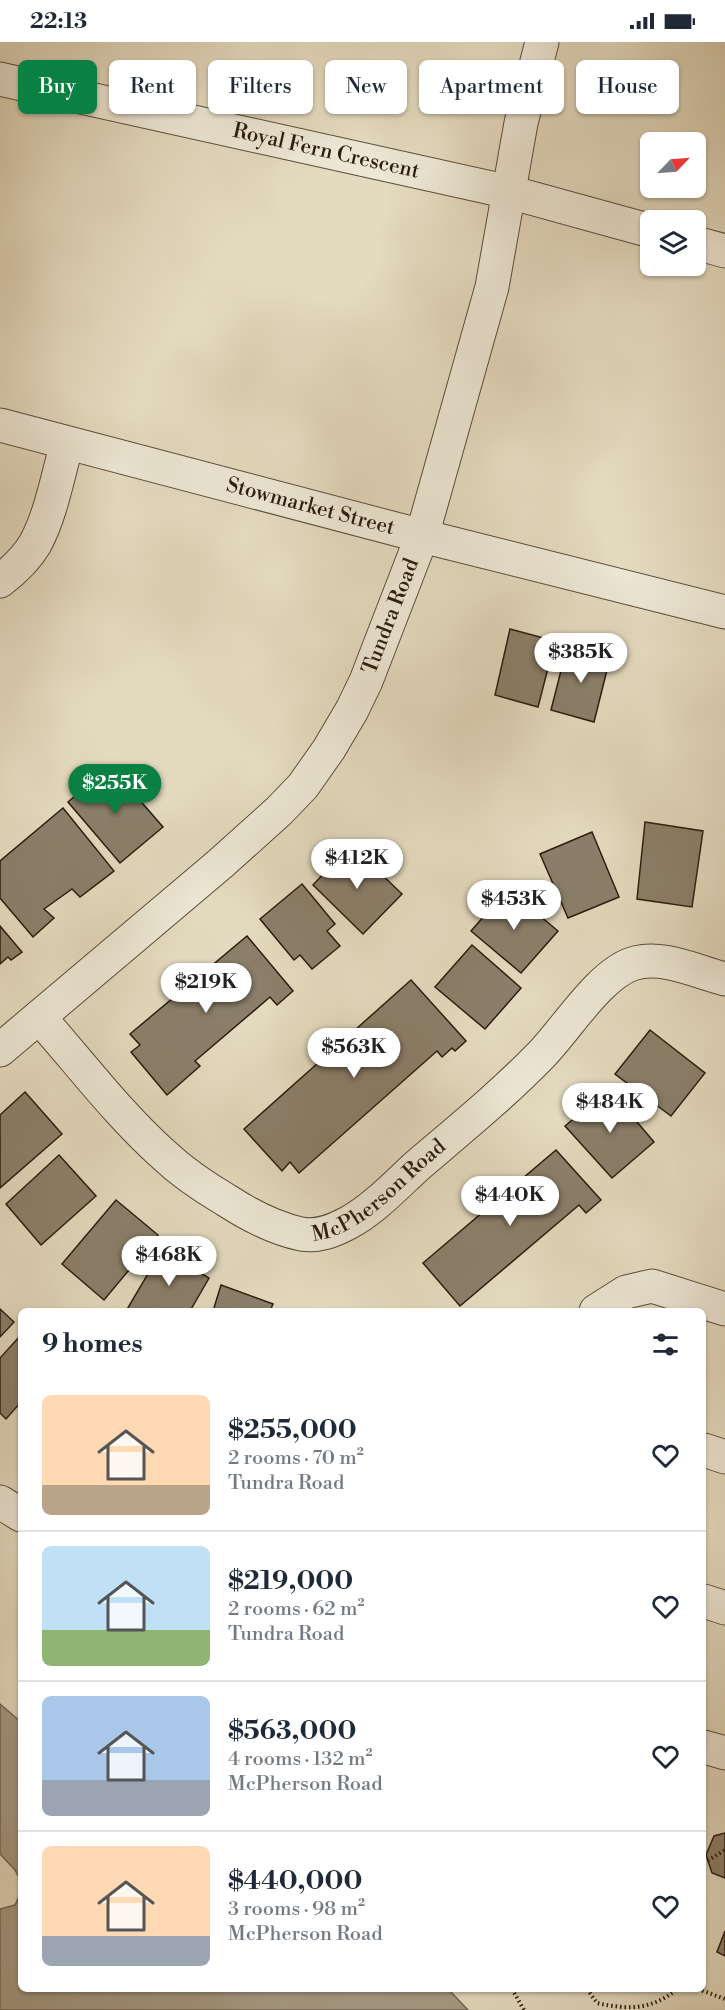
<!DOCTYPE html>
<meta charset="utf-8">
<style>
:root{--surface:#fff;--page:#f6f6f7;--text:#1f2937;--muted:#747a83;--line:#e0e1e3;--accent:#0b8043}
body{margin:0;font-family:"Libre Bodoni",serif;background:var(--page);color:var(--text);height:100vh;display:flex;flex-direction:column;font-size:22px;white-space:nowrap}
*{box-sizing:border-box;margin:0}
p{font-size:20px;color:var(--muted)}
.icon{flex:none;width:33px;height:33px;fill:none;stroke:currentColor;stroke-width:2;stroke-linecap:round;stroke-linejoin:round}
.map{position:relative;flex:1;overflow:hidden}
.details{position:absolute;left:18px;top:1266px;width:688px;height:684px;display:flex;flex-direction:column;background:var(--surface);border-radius:9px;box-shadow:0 2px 4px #0004}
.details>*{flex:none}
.top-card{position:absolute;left:18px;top:18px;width:690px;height:54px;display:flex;gap:12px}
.needle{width:39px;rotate:65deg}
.controls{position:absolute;left:640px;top:90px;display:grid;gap:12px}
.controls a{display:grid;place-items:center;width:66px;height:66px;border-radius:9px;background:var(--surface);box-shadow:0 2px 4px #0004;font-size:30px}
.price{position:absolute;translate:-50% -51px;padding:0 14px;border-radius:21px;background:#fff;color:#222;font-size:20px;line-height:39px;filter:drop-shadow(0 2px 3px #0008)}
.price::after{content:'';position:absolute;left:50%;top:36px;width:18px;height:14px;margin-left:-9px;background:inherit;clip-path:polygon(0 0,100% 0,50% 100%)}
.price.active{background:var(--accent);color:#fff}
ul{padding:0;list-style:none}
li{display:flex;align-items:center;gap:18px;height:150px;padding:0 24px}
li+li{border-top:2px solid var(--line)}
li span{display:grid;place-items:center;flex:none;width:168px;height:120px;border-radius:9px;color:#555}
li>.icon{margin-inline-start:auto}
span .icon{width:72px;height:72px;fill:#fffc;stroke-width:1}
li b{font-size:26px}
h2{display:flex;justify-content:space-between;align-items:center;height:72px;padding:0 24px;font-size:26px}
.pill{padding:0 21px;border-radius:9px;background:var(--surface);box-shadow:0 2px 4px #0004;font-size:21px;line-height:54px}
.pill.active{background:var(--accent);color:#fff}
.status{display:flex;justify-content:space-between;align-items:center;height:42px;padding:0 30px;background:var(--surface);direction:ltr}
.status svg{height:16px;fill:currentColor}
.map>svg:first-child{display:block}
.water{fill:#a59983;stroke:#746754;stroke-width:1.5}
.building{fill:#8b7f6a;stroke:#2b1c0e;stroke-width:1.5}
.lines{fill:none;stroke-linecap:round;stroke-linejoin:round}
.minor-casing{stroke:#594c3a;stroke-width:35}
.tertiary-casing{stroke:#594c3a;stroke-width:35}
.path{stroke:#2b1c0e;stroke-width:4;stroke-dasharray:1.5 3;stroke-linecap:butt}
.minor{stroke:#ede7d5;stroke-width:33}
.tertiary{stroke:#ede7d5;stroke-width:33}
.labels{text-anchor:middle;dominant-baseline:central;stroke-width:4.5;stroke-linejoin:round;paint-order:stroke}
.street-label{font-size:21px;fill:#2b1c0e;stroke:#ede7d5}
</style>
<div class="status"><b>22:13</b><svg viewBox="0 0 49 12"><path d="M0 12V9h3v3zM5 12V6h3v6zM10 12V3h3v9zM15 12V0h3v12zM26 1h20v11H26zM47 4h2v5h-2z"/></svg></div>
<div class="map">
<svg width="725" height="1968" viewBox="0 0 725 1968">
<rect width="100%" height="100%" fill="#e4dabf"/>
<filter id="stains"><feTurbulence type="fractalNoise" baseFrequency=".00333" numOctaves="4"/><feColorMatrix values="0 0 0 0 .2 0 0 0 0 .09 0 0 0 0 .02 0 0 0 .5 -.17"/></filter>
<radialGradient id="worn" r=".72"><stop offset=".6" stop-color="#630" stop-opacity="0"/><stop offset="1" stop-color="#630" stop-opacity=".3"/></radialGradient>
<g class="water">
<path d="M0 1662 21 1680V1839L15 1828 0 1812Z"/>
<path d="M21 1850V1947H448L468 1968H0V1867L15 1863Z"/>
</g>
<g class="building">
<path d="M510 587 555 599 538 665 495 653Z"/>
<path d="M567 605 610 616 594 680 551 668Z"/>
<path d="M110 724 163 785 120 821 68 760Z"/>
<path d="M63 766 114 829 80 855 72 847 44 867 54 876 33 895 0 856V819Z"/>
<path d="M645 780 703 789 692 865 637 857Z"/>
<path d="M592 790 619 855 568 876 540 812Z"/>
<path d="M351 803 402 852 363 892 313 843Z"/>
<path d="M302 842 335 882 327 889 340 904 312 927 300 913 294 918 260 877Z"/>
<path d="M508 847 558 889 521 931 471 889Z"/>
<path d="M0 884 22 910 11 918 8 915 0 922Z"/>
<path d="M247 894 293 949 277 963 270 955 195 1019 200 1024 167 1053 131 1010 140 1003 130 992Z"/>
<path d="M472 903 521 946 485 987 435 945Z"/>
<path d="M411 938 466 999 455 1009 452 1006 442 1015 437 1009 299 1131 290 1120 282 1129 244 1087Z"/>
<path d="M650 988 705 1031 671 1074 615 1032Z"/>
<path d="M609 1047 654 1100 612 1136 565 1084Z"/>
<path d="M25 1050 62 1092 0 1146V1073Z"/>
<path d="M556 1108 601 1158 586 1171 579 1163 460 1264 423 1221Z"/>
<path d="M59 1113 96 1154 41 1203 6 1162Z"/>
<path d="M116 1158 158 1193 104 1258 62 1222Z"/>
<path d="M162 1208 209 1236 190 1269H126Z"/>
<path d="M221 1243 273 1262 270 1269H213Z"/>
<path d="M0 1267 14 1280 0 1295Z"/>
<path d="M21 1293V1360L6 1377 0 1371V1316Z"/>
<path d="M725 1791V1836L712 1831 706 1813 714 1794Z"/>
<path d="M725 1889V1914L717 1910Z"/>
</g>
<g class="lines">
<g class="minor-casing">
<g id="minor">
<path id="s1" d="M0 37 509 150 651 189"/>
<path d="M696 201 725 209"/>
<path id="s2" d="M0 383 422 494 725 570"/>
<path d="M0 539C13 529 26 517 35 502 51 473 58 433 67 401"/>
<path id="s3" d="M39 975C80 1021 118 1072 164 1113 183 1131 204 1145 226 1158 249 1173 274 1186 301 1192 318 1195 333 1189 348 1181 374 1167 396 1143 418 1123 459 1088 502 1053 540 1014 565 989 599 933 632 922 662 912 697 930 725 937"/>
<path id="s4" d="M0 1008 220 822 279 769 303 744 329 707 352 668 366 639 422 494 492 245 521 81 542 0"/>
<path d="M596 1269 626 1250 652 1244 725 1267"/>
<path d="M704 1408 725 1415"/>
<path d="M704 1559 725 1566"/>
</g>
</g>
<g class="tertiary-casing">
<g id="tertiary">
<path d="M0 1460 21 1473"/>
<path d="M704 1705 725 1711"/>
</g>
</g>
<g class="path">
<path d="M704 1821 725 1808"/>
<path d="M704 1892V1896"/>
<path d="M512 1947 524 1968"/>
<path d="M587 1947 597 1961C628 1968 652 1968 677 1947"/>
<path d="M698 1947 725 1957"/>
</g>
<use href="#minor" class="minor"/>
<use href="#tertiary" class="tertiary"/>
</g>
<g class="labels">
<g class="street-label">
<text stroke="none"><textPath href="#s1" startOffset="334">Royal Fern Crescent</textPath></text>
<text stroke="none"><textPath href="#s2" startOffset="321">Stowmarket Street</textPath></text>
<text stroke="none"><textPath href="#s4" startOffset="594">Tundra Road</textPath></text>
<text stroke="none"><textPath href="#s3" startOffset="438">McPherson Road</textPath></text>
</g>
</g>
<rect width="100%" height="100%" filter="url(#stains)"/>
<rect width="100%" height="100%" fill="url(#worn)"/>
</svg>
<div class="controls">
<a><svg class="needle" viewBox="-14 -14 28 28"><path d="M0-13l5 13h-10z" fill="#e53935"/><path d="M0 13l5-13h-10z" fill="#747a83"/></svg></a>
<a><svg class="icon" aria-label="layers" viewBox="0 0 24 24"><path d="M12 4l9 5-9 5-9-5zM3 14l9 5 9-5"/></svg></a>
</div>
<b class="price" style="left:581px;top:642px">$385K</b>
<b class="price active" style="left:115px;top:773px">$255K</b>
<b class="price" style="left:357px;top:848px">$412K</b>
<b class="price" style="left:514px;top:889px">$453K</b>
<b class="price" style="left:206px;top:972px">$219K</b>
<b class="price" style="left:354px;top:1037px">$563K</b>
<b class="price" style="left:610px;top:1092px">$484K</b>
<b class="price" style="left:510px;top:1185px">$440K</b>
<b class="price" style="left:169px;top:1245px">$468K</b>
<div class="top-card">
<a class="pill active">Buy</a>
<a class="pill">Rent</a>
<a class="pill">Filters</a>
<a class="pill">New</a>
<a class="pill">Apartment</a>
<a class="pill">House</a>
</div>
<section class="details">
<h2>9 homes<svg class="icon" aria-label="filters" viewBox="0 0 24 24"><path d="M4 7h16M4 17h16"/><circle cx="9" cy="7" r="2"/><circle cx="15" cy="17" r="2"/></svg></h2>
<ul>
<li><span style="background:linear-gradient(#ffd9b3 75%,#b9a48a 0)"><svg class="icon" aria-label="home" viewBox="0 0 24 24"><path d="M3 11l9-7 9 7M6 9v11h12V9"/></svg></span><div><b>$255,000</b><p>2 rooms · 70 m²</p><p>Tundra Road</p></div><svg class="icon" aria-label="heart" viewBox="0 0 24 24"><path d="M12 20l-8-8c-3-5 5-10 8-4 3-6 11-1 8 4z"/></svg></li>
<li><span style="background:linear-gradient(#bfe0f5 70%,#8fb573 0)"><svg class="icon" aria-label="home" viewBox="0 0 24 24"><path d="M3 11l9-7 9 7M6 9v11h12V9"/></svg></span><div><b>$219,000</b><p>2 rooms · 62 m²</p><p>Tundra Road</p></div><svg class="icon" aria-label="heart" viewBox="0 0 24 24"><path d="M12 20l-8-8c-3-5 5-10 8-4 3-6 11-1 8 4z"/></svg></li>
<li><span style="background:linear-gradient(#a9c7e8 70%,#9aa5b1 0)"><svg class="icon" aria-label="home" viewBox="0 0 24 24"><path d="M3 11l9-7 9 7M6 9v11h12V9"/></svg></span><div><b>$563,000</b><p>4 rooms · 132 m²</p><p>McPherson Road</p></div><svg class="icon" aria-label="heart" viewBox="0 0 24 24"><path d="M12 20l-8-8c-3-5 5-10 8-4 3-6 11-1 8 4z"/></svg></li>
<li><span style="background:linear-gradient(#ffd9b3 75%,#9aa5b1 0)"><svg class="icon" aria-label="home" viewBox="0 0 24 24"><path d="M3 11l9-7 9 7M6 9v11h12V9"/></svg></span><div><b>$440,000</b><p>3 rooms · 98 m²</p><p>McPherson Road</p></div><svg class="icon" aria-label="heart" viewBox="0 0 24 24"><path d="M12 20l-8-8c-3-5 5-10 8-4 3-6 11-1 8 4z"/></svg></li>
</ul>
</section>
</div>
